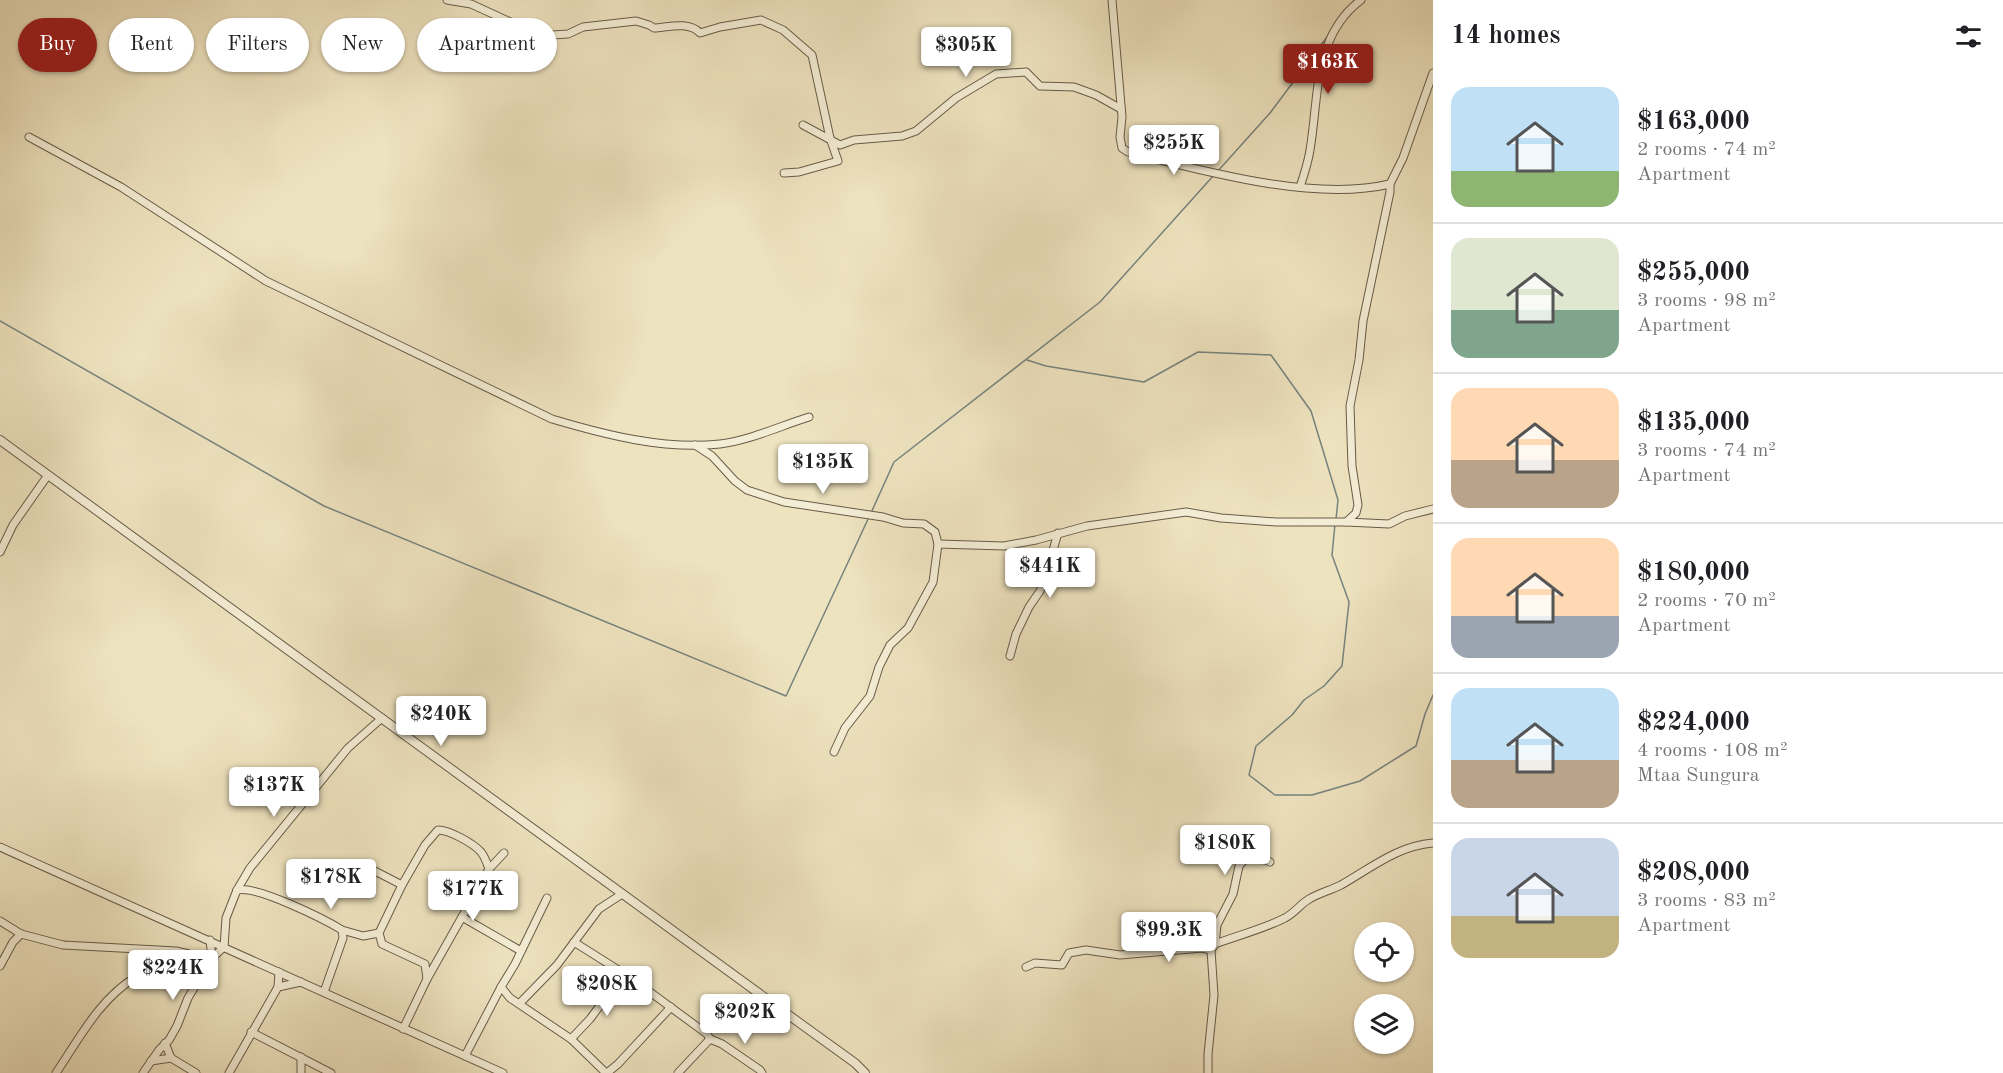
<!DOCTYPE html>
<meta charset="utf-8">
<style>
:root{--surface:#fff;--page:#f2f2f2;--text:#202124;--muted:#757577;--line:#e0e0e0;--accent:#8f2418}
body{margin:0;font-family:"Old Standard TT",serif;background:var(--page);color:var(--text);height:100vh;display:flex;flex-direction:column;font-size:22px;white-space:nowrap}
*{box-sizing:border-box;margin:0}
p{font-size:20px;color:var(--muted)}
.icon{flex:none;width:33px;height:33px;fill:none;stroke:currentColor;stroke-width:2;stroke-linecap:round;stroke-linejoin:round}
.map{position:relative;flex:1;overflow:hidden}
.sheet{display:flex;flex-direction:column;background:var(--surface);width:570px}
.sheet>*{flex:none}
.hud{position:absolute;left:18px;top:18px;width:570px;height:54px;display:flex;gap:12px}
.tools{position:absolute;left:1354px;top:922px;display:grid;gap:12px}
.tools a{display:grid;place-items:center;width:60px;height:60px;border-radius:50%;background:var(--surface);box-shadow:0 2px 4px #0004;font-size:30px}
.price{position:absolute;translate:-50% -51px;padding:0 14px;border-radius:6px;background:#fff;color:#222;font-size:20px;line-height:39px;filter:drop-shadow(0 2px 3px #0008)}
.price::after{content:'';position:absolute;left:50%;top:36px;width:18px;height:14px;margin-left:-9px;background:inherit;clip-path:polygon(0 0,100% 0,50% 100%)}
.price.on{background:var(--accent);color:#fff}
ul{padding:0;list-style:none}
li{display:flex;align-items:center;gap:18px;height:150px;padding:0 18px}
li+li{border-top:2px solid var(--line)}
li span{display:grid;place-items:center;flex:none;width:168px;height:120px;border-radius:18px;color:#555}
li>.icon{margin-inline-start:auto}
span .icon{width:72px;height:72px;fill:#fffc;stroke-width:1}
li b{font-size:26px}
h2{display:flex;justify-content:space-between;align-items:center;height:72px;padding:0 18px;font-size:26px}
.chip{padding:0 21px;border-radius:27px;background:var(--surface);box-shadow:0 2px 4px #0004;font-size:21px;line-height:54px}
.chip.on{background:var(--accent);color:#fff}
main{display:flex;flex:1;min-height:0}
.map>svg:first-child{display:block}
.lines{fill:none;stroke-linecap:round;stroke-linejoin:round}
.stream{stroke:#76837e;stroke-width:1.5}
.minor-casing{stroke:#685c48;stroke-width:9}
.tertiary-casing{stroke:#685c48;stroke-width:10}
.minor{stroke:#f4edd5;stroke-width:7}
.tertiary{stroke:#f4edd5;stroke-width:8}
</style>
<main>
<div class="map">
<svg width="1433" height="1073" viewBox="0 0 1433 1073">
<rect width="100%" height="100%" fill="#eee3bf"/>
<filter id="stains"><feTurbulence type="fractalNoise" baseFrequency=".00333" numOctaves="4"/><feColorMatrix values="0 0 0 0 .2 0 0 0 0 .09 0 0 0 0 .02 0 0 0 .5 -.17"/></filter>
<radialGradient id="worn" r=".72"><stop offset=".6" stop-color="#630" stop-opacity="0"/><stop offset="1" stop-color="#630" stop-opacity=".3"/></radialGradient>
<g class="lines">
<g class="stream">
<path d="M1350 6 1355 0"/>
<path d="M1217 172 1270 113 1330 33"/>
<path d="M0 321 324 506 786 696 869 517"/>
<path d="M1027 360 1046 366 1144 382 1198 352 1271 355 1311 411 1338 500 1336 519"/>
<path d="M871 513 894 462 1100 302 1214 175"/>
<path d="M1335 524 1332 555 1349 602 1342 666 1324 686 1304 700 1292 715 1256 746 1249 775 1275 795H1312L1360 781 1416 746 1425 714 1433 695"/>
</g>
<g class="minor-casing">
<g id="minor">
<path d="M447 0 471 4 530 31 552 35 568 34 583 27 636 21 649 25 654 28C669 27 689 21 700 33L720 27 761 20 783 30 812 55 830 138 838 161 799 172 784 173"/>
<path d="M1112 0 1122 117 1120 137 1122 148 1128 152C1204 171 1313 202 1390 184"/>
<path d="M803 125 840 145 854 140 902 136 916 131 956 98 996 74 1026 72 1040 86 1074 87 1096 95 1121 109"/>
<path d="M29 137 121 187 266 281 552 419C606 435 664 450 720 444 751 440 780 426 809 417"/>
<path d="M1300 187C1304 175 1308 163 1310 150 1319 97 1313 36 1361 0"/>
<path d="M695 445 712 456 735 481 747 490 784 502 883 517 903 523 924 524 935 532 938 544"/>
<path d="M1346 522 1389 524 1405 516 1433 509"/>
<path d="M0 552 13 525 48 475"/>
<path d="M1010 656 1016 634 1029 607 1040 591 1044 581 1058 533"/>
<path d="M834 752 845 728 870 696 879 667 890 645 908 628 933 582 938 544 1004 546 1036 540 1087 526 1186 512 1221 518 1276 522H1346L1356 513 1358 505 1352 466 1350 406 1359 360 1363 321 1390 192V184L1403 158 1433 73"/>
<path d="M0 847 503 1073"/>
<path d="M353 871 356 867 363 866 369 868 402 885"/>
<path d="M237 890C256 885 324 919 342 930L343 938 324 992"/>
<path d="M462 917 521 951"/>
<path d="M0 921 21 934 63 945 176 951 201 957H212"/>
<path d="M342 930 363 936 379 933"/>
<path d="M210 940 212 958"/>
<path d="M574 942 631 978 707 1034 710 1039 678 1073"/>
<path d="M1215 944 1217 925 1233 894 1239 866 1244 860 1251 858 1266 860 1270 862"/>
<path d="M1211 950 1215 944C1239 935 1263 929 1285 918 1296 912 1301 903 1311 898 1320 893 1331 890 1341 885 1371 868 1397 846 1433 843"/>
<path d="M0 966 13 942 21 934"/>
<path d="M1026 967 1035 963 1062 965 1069 953 1086 950 1120 955 1202 948 1211 950 1214 995 1208 1054V1073"/>
<path d="M427 979 489 869 504 853"/>
<path d="M278 987 301 982"/>
<path d="M501 987 510 998 571 1039 606 1073"/>
<path d="M520 1003 557 965 599 909 622 894"/>
<path d="M403 1029 427 979 425 964 382 944 379 933 402 885 425 845 438 830C449 830 473 843 481 852 485 857 487 863 489 869"/>
<path d="M251 1032 331 1073"/>
<path d="M571 1039 590 1019 613 988 631 978"/>
<path d="M710 1039 722 1044 760 1070 762 1073"/>
<path d="M165 1043 171 1058 196 1073"/>
<path d="M465 1056 501 987 515 964 547 898"/>
<path d="M151 1061 171 1058"/>
<path d="M56 1073C79 1039 100 998 136 977 169 986 172 982 204 971"/>
<path d="M143 1073 159 1050 169 1040 177 1026 188 998 212 958 224 947 226 918 237 890 250 868 348 748 382 718"/>
<path d="M229 1073 278 987 279 972"/>
<path d="M301 1073V1057"/>
<path d="M607 1073 618 1064 671 1007"/>
</g>
</g>
<g class="tertiary-casing">
<path id="tertiary" d="M0 440 801 1024 855 1063 865 1073"/>
</g>
<use href="#minor" class="minor"/>
<use href="#tertiary" class="tertiary"/>
</g>
<rect width="100%" height="100%" filter="url(#stains)"/>
<rect width="100%" height="100%" fill="url(#worn)"/>
</svg>
<div class="tools">
<a><svg class="icon" aria-label="locate" viewBox="0 0 24 24"><circle cx="12" cy="12" r="6"/><path d="M12 2v4M12 18v4M2 12h4M18 12h4"/></svg></a>
<a><svg class="icon" aria-label="layers" viewBox="0 0 24 24"><path d="M12 4l9 5-9 5-9-5zM3 14l9 5 9-5"/></svg></a>
</div>
<b class="price" style="left:966px;top:78px">$305K</b>
<b class="price on" style="left:1328px;top:95px">$163K</b>
<b class="price" style="left:1174px;top:176px">$255K</b>
<b class="price" style="left:823px;top:495px">$135K</b>
<b class="price" style="left:1050px;top:599px">$441K</b>
<b class="price" style="left:441px;top:747px">$240K</b>
<b class="price" style="left:274px;top:818px">$137K</b>
<b class="price" style="left:1225px;top:876px">$180K</b>
<b class="price" style="left:331px;top:910px">$178K</b>
<b class="price" style="left:473px;top:922px">$177K</b>
<b class="price" style="left:1169px;top:963px">$99.3K</b>
<b class="price" style="left:173px;top:1001px">$224K</b>
<b class="price" style="left:607px;top:1017px">$208K</b>
<b class="price" style="left:745px;top:1045px">$202K</b>
<div class="hud">
<a class="chip on">Buy</a>
<a class="chip">Rent</a>
<a class="chip">Filters</a>
<a class="chip">New</a>
<a class="chip">Apartment</a>
</div>
</div>
<section class="sheet">
<h2>14 homes<svg class="icon" aria-label="filters" viewBox="0 0 24 24"><path d="M4 7h16M4 17h16"/><circle cx="9" cy="7" r="2"/><circle cx="15" cy="17" r="2"/></svg></h2>
<ul>
<li><span style="background:linear-gradient(#bfe0f5 70%,#8fb573 0)"><svg class="icon" aria-label="home" viewBox="0 0 24 24"><path d="M3 11l9-7 9 7M6 9v11h12V9"/></svg></span><div><b>$163,000</b><p>2 rooms · 74 m²</p><p>Apartment</p></div></li>
<li><span style="background:linear-gradient(#dfe7d0 60%,#7fa58c 0)"><svg class="icon" aria-label="home" viewBox="0 0 24 24"><path d="M3 11l9-7 9 7M6 9v11h12V9"/></svg></span><div><b>$255,000</b><p>3 rooms · 98 m²</p><p>Apartment</p></div></li>
<li><span style="background:linear-gradient(#ffd9b3 60%,#b9a48a 0)"><svg class="icon" aria-label="home" viewBox="0 0 24 24"><path d="M3 11l9-7 9 7M6 9v11h12V9"/></svg></span><div><b>$135,000</b><p>3 rooms · 74 m²</p><p>Apartment</p></div></li>
<li><span style="background:linear-gradient(#ffd9b3 65%,#9aa5b1 0)"><svg class="icon" aria-label="home" viewBox="0 0 24 24"><path d="M3 11l9-7 9 7M6 9v11h12V9"/></svg></span><div><b>$180,000</b><p>2 rooms · 70 m²</p><p>Apartment</p></div></li>
<li><span style="background:linear-gradient(#bfe0f5 60%,#b9a48a 0)"><svg class="icon" aria-label="home" viewBox="0 0 24 24"><path d="M3 11l9-7 9 7M6 9v11h12V9"/></svg></span><div><b>$224,000</b><p>4 rooms · 108 m²</p><p>Mtaa Sungura</p></div></li>
<li><span style="background:linear-gradient(#c9d6e8 65%,#c2b280 0)"><svg class="icon" aria-label="home" viewBox="0 0 24 24"><path d="M3 11l9-7 9 7M6 9v11h12V9"/></svg></span><div><b>$208,000</b><p>3 rooms · 83 m²</p><p>Apartment</p></div></li>
</ul>
</section>
</main>
